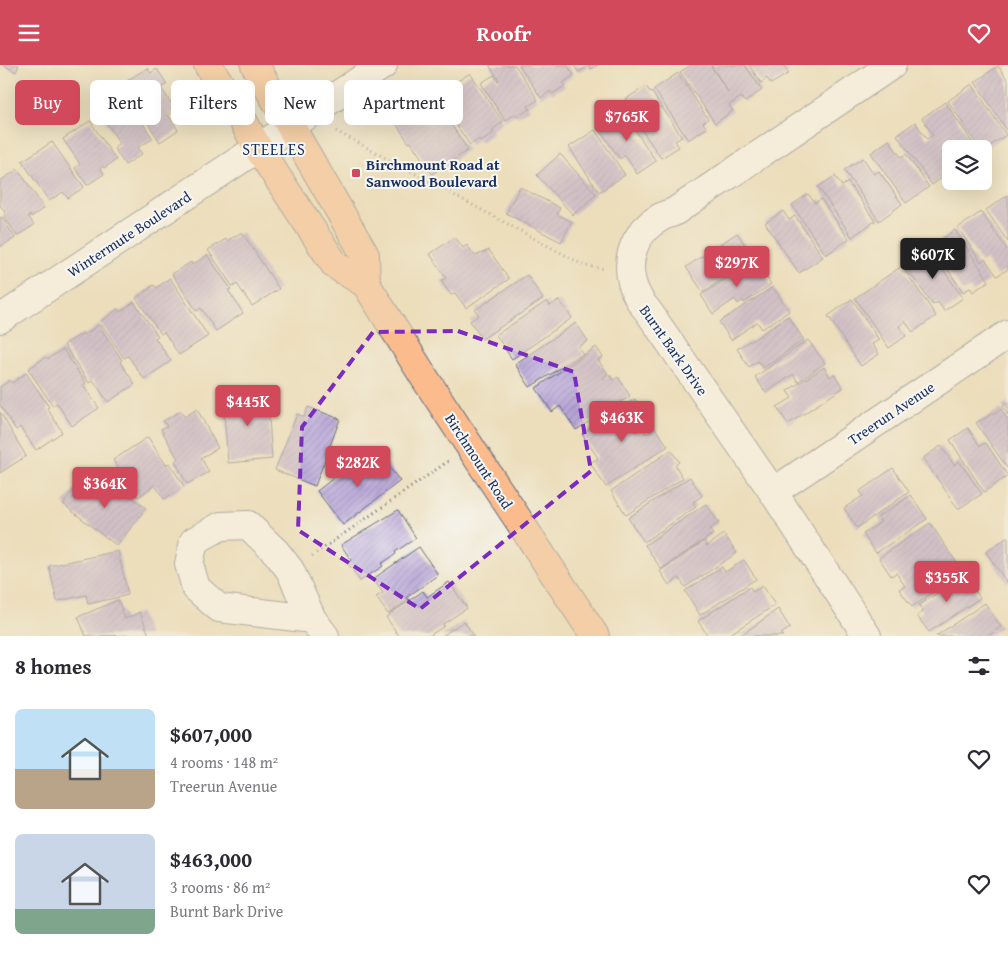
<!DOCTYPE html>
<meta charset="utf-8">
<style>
:root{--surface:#fff;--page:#f7f7f7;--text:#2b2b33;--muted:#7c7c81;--accent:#d1495b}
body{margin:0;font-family:"Gentium Book Plus",serif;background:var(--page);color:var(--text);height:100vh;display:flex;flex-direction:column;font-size:19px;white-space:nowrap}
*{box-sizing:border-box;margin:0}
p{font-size:16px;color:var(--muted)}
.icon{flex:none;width:28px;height:28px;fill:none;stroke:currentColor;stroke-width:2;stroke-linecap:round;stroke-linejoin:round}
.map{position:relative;height:571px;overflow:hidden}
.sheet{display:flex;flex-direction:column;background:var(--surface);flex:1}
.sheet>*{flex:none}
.hud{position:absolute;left:15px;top:15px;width:500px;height:45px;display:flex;gap:10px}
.fabs{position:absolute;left:942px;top:75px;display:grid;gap:10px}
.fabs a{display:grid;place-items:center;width:50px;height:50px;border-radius:8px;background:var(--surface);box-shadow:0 5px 20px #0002;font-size:25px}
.price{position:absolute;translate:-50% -42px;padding:0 11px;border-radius:5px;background:var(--accent);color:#fff;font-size:16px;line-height:32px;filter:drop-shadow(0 1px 2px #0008)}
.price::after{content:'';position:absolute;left:50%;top:30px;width:15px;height:11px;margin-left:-8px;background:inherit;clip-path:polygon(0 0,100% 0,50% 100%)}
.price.active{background:#222;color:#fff}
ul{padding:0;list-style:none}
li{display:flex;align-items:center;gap:15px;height:125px;padding:0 15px}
li span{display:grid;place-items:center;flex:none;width:140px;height:100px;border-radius:8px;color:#555}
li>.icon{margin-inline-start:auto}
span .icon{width:60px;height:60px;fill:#fffc;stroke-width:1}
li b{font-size:21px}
h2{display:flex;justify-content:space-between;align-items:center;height:60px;padding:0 15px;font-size:21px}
.pill{padding:0 18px;border-radius:8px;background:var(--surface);box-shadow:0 5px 20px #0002;font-size:18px;line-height:45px}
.pill.active{background:var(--accent);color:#fff}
header{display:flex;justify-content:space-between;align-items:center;height:65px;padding:0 15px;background:var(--accent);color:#fff;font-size:22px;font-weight:700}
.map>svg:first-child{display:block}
.building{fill:url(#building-hatch)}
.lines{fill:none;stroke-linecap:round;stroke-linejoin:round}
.minor-casing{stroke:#646c7f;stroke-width:30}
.major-casing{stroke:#646c7f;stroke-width:30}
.path{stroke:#646c7f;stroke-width:3;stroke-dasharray:1 4;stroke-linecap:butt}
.minor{stroke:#fff;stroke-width:28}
.major{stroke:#fbbb8d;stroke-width:28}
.marked{fill:none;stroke:#7b2cbf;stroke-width:4;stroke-dasharray:10 6;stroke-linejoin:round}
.poi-dot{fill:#d1495b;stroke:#f6f6f2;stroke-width:2}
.labels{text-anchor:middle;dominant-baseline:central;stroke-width:4;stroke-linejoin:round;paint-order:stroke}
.poi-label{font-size:15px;font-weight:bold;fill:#1b2f5e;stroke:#f6f6f2;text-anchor:start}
.street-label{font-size:15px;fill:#1b2f5e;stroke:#f6f6f2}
.neighbourhood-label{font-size:16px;letter-spacing:1px;fill:#1b2f5e;stroke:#f6f6f2}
</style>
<header><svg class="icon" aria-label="menu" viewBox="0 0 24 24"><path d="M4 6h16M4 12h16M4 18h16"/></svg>Roofr<svg class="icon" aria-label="heart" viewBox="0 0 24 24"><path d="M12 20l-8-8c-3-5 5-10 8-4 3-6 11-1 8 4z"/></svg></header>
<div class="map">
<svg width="1008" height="571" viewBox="0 0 1008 571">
<defs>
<pattern id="building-hatch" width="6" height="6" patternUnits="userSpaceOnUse" patternTransform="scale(1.25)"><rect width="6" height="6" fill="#b19cd4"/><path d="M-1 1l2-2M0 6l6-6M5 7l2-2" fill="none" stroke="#8f80af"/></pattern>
</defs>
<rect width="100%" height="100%" fill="#f6f6f2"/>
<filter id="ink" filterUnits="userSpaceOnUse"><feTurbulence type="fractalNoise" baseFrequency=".02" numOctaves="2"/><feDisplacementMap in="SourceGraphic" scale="10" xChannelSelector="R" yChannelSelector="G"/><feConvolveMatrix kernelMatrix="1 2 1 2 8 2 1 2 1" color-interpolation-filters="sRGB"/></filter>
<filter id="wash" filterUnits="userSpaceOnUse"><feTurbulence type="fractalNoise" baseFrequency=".0096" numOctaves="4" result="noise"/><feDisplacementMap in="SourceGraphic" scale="20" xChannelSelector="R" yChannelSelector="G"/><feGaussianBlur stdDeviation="1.12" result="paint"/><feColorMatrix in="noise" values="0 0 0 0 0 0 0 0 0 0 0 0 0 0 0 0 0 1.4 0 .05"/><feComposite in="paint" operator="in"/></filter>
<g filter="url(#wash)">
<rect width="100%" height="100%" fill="#ecdebb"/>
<g id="blocks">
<g class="building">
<path d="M3 0H19L16 7Z"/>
<path d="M489 0H515L538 35 528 41 530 44 517 52 515 49 505 56 481 18 494 10 498 16 499 15Z"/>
<path d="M519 0H567L574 10 563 18 565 21 552 29 550 26 541 33Z"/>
<path d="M574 0H598L591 4 589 1 578 7Z"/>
<path d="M691 0H710L728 27 711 0H745L762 25 745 37 741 32 729 40 733 46 715 58 680 7Z"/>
<path d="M749 0H783L789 8 771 19 767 13 761 18Z"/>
<path d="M998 1 1008 15V67L975 17Z"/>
<path d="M147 3 151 8 157 4 167 19 161 23 173 41 171 42 174 46 168 50 178 65 160 77 146 55 152 52 128 15Z"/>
<path d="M470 8 503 57 492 65 494 68 481 77 479 74 470 80 436 31Z"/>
<path d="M678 8 708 54 703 58 707 63 688 75 654 24Z"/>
<path d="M972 19 1006 70 984 85 980 84 948 36Z"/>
<path d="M646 21 650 27 651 26 682 72 675 76 679 82 661 93 627 43 630 41 626 34Z"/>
<path d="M124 29 153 74 138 82 142 89 125 100 114 83 120 79 103 52 115 45 110 38Z"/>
<path d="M433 32 468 85 432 109 411 77 409 78 395 57Z"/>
<path d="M945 37 977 84H951V106L932 120 897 70 915 57 927 74 933 70 922 53Z"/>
<path d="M622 46 656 96 637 109 625 90 620 94 598 62Z"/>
<path d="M90 56 116 95 104 103 103 101 100 103 104 109 87 120 75 103 80 99 63 74Z"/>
<path d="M595 65 625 110 599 127 569 82Z"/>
<path d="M889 75 901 92 906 89 929 122 906 138 871 88Z"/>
<path d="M52 77 84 122 68 133 63 127 49 136 22 96Z"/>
<path d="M560 89 596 129 573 150 537 110Z"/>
<path d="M863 93 874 109 879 106 902 139 879 156 844 105Z"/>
<path d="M18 104 44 143 31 152 30 150 28 151 34 160 17 171 4 151 6 149 0 140V116Z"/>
<path d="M835 111 842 121 848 117 875 156 852 172 818 122Z"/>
<path d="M520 122 560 143 557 149 572 157 561 177 506 148Z"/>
<path d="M808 129 815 138 821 134 849 174 826 190 792 140Z"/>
<path d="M1008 130V177L986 145Z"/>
<path d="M783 146 789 155 795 151 823 192 799 208 765 158Z"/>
<path d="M981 147 1008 186V204L997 211 985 194 981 197 958 163Z"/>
<path d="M2 152 15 173 0 182V153Z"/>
<path d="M955 165 989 216 973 227 970 223 963 227 932 181Z"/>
<path d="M242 167 279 224 252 241 237 219 233 222 208 185 226 174 227 176Z"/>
<path d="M737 168 754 193 703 227 686 202Z"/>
<path d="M455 172 463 183 467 180 475 191 489 185 509 214 466 243 455 228 451 230 441 216 446 213 430 189Z"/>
<path d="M928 183 963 233 944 246 938 237 933 240 904 200Z"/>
<path d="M207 190 231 224 228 225 243 248 216 266 201 243 197 246 172 209 191 197 192 200Z"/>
<path d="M755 195 771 219 744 238 743 235 738 239 735 234 713 249 701 230Z"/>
<path d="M902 201 936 251 913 267 905 256 899 261 906 271 889 283 855 233Z"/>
<path d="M527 210 543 234 482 274 470 256 479 250 475 245Z"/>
<path d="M170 213 208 271 179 290 164 267 161 269 136 233 154 220 156 223Z"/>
<path d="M773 222 789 246 762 264 757 257 731 275 719 257Z"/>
<path d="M852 234 879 275 872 279 879 289 861 301 828 251Z"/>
<path d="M559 235 572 253 512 294 496 270 547 236 550 241Z"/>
<path d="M134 237 158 271 155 273 171 296 144 314 128 291 124 293 100 257 118 244 120 247Z"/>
<path d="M788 251 804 275 763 303 758 296 749 302 737 284 749 276 750 277Z"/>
<path d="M576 258 588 276 578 282 583 289 530 322 515 299Z"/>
<path d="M99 260 122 295 120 297 135 319 108 337 93 315 89 318 64 280 83 268 84 270Z"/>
<path d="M808 275 825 298 798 317 793 309 766 328 755 312Z"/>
<path d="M596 282 603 292 598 295 608 309 603 312 604 314 610 310 613 315 618 312 630 331 576 365 560 341 552 347 536 323Z"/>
<path d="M63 284 86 319 83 320 99 343 72 361 57 338 53 341 28 304 46 292 48 294Z"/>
<path d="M824 302 830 312 834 309 843 323 788 359 777 342 792 333 787 326Z"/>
<path d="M26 308 49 342 47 343 62 367 36 385 20 362 16 365 0 340V322L10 315 12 318Z"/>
<path d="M267 326 272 394 228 398 223 336 231 335 230 329Z"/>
<path d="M635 334 647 353 633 362 636 367 643 363 646 369 655 363 668 381 606 422 590 398 598 393 582 369Z"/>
<path d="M1008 337V350L1002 341Z"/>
<path d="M308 342 340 354 315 421 275 405 297 349 304 352Z"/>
<path d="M197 344 218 383 201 393 209 407 187 419 175 396 178 394 161 364 167 361 163 356 181 346 184 352Z"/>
<path d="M1001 344 1008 355V404L976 358Z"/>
<path d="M0 347 26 391 0 408Z"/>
<path d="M968 363 980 381 986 378 1008 411 984 427 950 375Z"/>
<path d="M148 372 166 400 169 398 184 421 164 434 155 420 138 432 113 395Z"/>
<path d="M941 381 954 400 959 396 982 429 958 444 923 393Z"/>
<path d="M671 385 679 397 675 400 683 413 626 450 611 426Z"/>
<path d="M379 389 400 416 343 460 317 426 349 401 354 408Z"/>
<path d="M893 403 909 427 857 463 844 443 863 431 860 426Z"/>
<path d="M85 409 109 427 115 420 146 443 117 481 63 439Z"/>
<path d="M690 412 702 431 693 437 696 442 644 477 628 453Z"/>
<path d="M911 430 927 454 876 488 863 469 881 457 878 452Z"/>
<path d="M706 439 719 458 709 464 713 469 661 504 645 480Z"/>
<path d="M398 445 416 473 395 487 396 489 381 499 383 501 360 516 348 498 351 495 341 480Z"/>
<path d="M930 458 963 507 912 542 899 524 905 521 896 508 891 511 879 493Z"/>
<path d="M724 469 737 488 685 522 679 513 669 520 660 506 704 476 707 481Z"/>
<path d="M1008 472V519L986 487Z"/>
<path d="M419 482 438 510 407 532 409 535 388 549 376 532 383 528 373 514Z"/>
<path d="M118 486 128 530 88 539 86 530 57 536 49 501Z"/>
<path d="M744 495 756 514 700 550 685 526 722 502 725 507Z"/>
<path d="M965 510 980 533 929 567 917 551 923 547 919 540Z"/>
<path d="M449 517 467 543 443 559 444 561 429 571H399L386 552 423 526 427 532Z"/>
<path d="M763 521 775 540 727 571H708L698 556 750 522 753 527Z"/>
<path d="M118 535 125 554 140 547 149 570 86 571 78 552Z"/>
<path d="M985 538 1001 562 988 571H936Z"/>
<path d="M778 544 790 563 781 569 783 571H740Z"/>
<path d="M464 556 474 571H442Z"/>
</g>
</g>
</g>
<g filter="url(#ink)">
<use href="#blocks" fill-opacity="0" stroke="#646c7f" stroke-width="1"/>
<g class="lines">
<g class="minor-casing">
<g id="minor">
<path d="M0 254 383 0"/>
<path d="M773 427 1008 269"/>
<path d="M312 554 219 543 196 523 189 499 194 476 221 461 248 460 276 487 290 505 312 554 325 571"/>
<path d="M867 571 773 427 648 246C616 211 628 160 674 147L892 0"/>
</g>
</g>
<g class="major-casing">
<g id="major">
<path d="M208 0 242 54 258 83 335 200 366 219 426 315 595 571"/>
<path d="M255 0 365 190 366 219"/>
</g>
</g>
<g class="path">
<path d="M336 66 585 201 606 204"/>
<path d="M312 491 450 395"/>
</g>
<use href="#minor" class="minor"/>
<use href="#major" class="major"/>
</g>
</g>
<path d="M0 0H1008V571H0ZM458 266 574 307 591 406 420 544 298 465 302 362 373 267Z" fill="#ecdebb" fill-opacity=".55" fill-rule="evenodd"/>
<path class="marked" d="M458 266 574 307 591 406 420 544 298 465 302 362 373 267Z"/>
<rect class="poi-dot" x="351" y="103" width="10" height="10" rx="2.5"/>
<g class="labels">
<g class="poi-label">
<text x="366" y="99">Birchmount Road at<tspan x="366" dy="17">Sanwood Boulevard</tspan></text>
</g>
<g class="street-label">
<text transform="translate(129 169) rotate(-33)">Wintermute Boulevard</text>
<text transform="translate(674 285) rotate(55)">Burnt Bark Drive</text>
<text transform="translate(891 348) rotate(-34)">Treerun Avenue</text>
<text transform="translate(479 396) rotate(57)">Birchmount Road</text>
</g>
<g class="neighbourhood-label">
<text x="274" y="84">STEELES</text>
</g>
</g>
</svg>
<div class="fabs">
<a><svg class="icon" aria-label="layers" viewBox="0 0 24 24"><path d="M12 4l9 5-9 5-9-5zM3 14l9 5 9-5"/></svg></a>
</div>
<b class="price" style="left:627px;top:77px">$765K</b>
<b class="price active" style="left:933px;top:215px">$607K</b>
<b class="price" style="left:737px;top:223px">$297K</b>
<b class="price" style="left:248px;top:362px">$445K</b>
<b class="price" style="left:622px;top:378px">$463K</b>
<b class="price" style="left:358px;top:423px">$282K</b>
<b class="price" style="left:105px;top:444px">$364K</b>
<b class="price" style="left:947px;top:538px">$355K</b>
<div class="hud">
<a class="pill active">Buy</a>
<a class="pill">Rent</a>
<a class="pill">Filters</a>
<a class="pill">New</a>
<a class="pill">Apartment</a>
</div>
</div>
<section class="sheet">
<h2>8 homes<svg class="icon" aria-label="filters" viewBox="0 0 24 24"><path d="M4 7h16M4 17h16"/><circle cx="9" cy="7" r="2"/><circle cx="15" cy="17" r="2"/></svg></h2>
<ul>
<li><span style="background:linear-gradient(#bfe0f5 60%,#b9a48a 0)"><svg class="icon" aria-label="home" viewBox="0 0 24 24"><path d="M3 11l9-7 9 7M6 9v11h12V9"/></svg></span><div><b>$607,000</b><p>4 rooms · 148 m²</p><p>Treerun Avenue</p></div><svg class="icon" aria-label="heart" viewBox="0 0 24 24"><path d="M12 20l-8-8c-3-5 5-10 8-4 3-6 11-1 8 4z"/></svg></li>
<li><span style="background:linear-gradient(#c9d6e8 75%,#7fa58c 0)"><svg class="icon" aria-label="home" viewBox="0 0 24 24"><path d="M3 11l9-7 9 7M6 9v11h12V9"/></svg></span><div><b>$463,000</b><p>3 rooms · 86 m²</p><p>Burnt Bark Drive</p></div><svg class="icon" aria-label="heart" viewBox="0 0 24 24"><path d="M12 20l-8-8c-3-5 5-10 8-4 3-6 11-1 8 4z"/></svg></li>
</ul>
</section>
